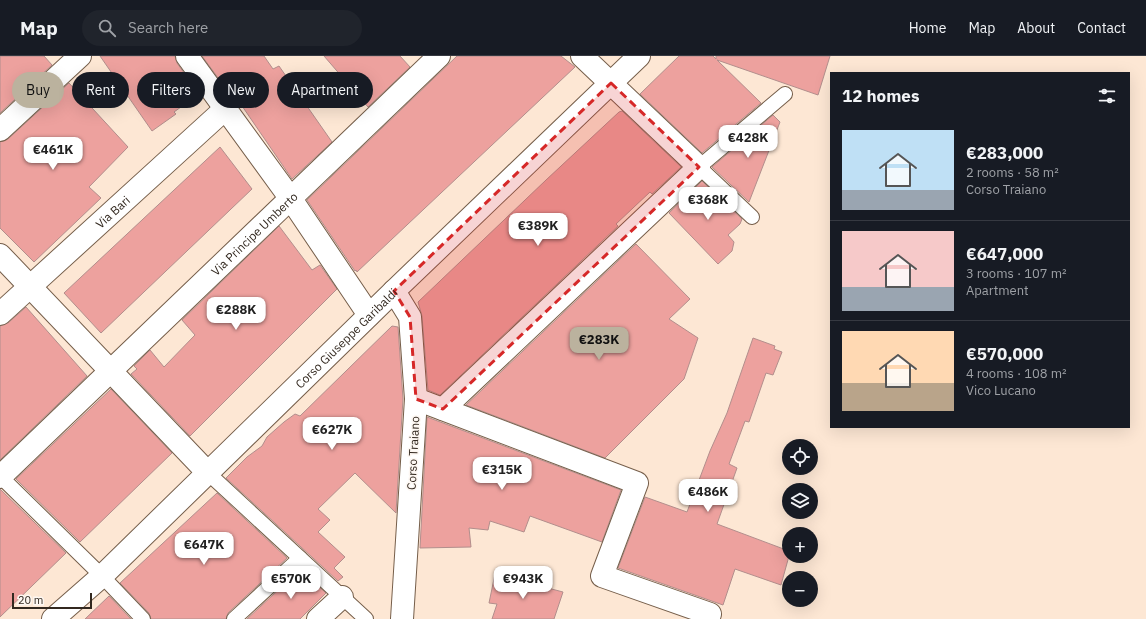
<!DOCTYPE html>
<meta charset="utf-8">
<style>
:root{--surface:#171b24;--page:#20242c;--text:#f1f3f6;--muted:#9ea1a6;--line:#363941;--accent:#bbb29e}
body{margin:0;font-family:"IBM Plex Sans",sans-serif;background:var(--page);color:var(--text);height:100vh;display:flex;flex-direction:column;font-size:15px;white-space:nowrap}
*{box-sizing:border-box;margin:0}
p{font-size:13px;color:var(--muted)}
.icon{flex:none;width:22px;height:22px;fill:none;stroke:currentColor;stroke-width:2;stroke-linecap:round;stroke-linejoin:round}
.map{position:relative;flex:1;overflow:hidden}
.details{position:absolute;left:830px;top:16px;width:300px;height:356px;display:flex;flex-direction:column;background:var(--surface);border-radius:0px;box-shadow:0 4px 16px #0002}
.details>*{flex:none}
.banner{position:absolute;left:12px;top:16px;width:380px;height:36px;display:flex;gap:8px}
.controls{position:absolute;left:782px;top:383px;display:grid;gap:8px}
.controls a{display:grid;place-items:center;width:36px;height:36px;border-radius:50%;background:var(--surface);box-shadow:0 4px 16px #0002;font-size:20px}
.scale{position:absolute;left:12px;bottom:10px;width:80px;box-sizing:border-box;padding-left:4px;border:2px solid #32281f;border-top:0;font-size:11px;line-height:14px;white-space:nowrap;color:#32281f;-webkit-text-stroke:3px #fdf7f2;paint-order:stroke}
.price{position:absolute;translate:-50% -34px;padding:0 9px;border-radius:8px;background:#fff;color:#222;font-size:13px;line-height:26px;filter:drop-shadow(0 1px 2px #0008)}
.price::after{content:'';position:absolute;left:50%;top:24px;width:12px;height:9px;margin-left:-6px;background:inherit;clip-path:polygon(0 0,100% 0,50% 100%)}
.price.on{background:var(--accent);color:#111}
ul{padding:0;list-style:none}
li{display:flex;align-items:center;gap:12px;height:100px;padding:0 12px}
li+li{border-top:1px solid var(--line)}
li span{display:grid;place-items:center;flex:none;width:112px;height:80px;border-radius:0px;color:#555}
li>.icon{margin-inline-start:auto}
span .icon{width:48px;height:48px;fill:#fffc;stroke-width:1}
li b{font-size:17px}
h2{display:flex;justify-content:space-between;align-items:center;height:48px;padding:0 12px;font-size:17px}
.tag{padding:0 14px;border-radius:18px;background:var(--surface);box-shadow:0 4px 16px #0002;font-size:14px;line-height:36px}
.tag.on{background:var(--accent);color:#111}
header{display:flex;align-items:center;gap:24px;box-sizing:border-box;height:56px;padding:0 20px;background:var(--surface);border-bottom:1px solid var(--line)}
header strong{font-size:19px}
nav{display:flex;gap:22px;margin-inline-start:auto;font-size:14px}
.search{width:280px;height:36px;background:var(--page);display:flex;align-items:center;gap:10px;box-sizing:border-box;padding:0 14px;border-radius:22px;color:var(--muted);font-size:15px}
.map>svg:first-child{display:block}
.building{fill:#eda19e;stroke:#b28e8c}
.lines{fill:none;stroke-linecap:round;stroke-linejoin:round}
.service-casing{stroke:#755e4a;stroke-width:16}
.minor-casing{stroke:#755e4a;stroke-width:24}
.tertiary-casing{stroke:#755e4a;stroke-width:24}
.service{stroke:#fff;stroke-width:14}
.minor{stroke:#fff;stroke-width:22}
.tertiary{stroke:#fff;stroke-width:22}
.marked{fill:#d62828;fill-opacity:0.2;stroke:#d62828;stroke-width:3;stroke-dasharray:8 5;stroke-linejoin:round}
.labels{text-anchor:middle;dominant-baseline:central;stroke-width:3;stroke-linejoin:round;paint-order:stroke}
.street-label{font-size:12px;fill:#32281f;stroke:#fdf7f2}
</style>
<header>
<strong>Map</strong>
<div class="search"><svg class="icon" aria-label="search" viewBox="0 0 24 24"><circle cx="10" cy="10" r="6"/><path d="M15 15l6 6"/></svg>Search here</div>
<nav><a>Home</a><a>Map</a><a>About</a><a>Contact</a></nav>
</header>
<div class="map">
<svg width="1146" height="563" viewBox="0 0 1146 563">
<rect width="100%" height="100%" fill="#fde7d4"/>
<g class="building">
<path d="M0 0H44L52 9 0 57Z"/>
<path d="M100 0H175L177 7 199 38 174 56 176 58 152 75Z"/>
<path d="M202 0H264L273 13 279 10 332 86 292 123 227 28 224 30Z"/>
<path d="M324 0H400L410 11 368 51Z"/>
<path d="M457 0H561L575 11 357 216 356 214 355 215 307 144Z"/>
<path d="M679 0H713L716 3V0H830L818 39 717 4 761 47 702 97 640 38Z"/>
<path d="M69 27 128 91 89 131 101 142 34 206 0 172V86L8 83Z"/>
<path d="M622 55 681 111 652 138 650 136 616 168 618 170 440 339 428 334 422 260 418 246 546 124 619 56Z"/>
<path d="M773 59 780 66 749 146 712 111Z"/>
<path d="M220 91 252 133 101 277 64 237Z"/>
<path d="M702 125 742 163 740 168 728 179 734 186 732 195 718 208 669 157Z"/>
<path d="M279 170 312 214 320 209 337 233 190 380 131 318 137 313 134 310 150 294 164 311 195 279 182 264Z"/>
<path d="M636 188 690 243 669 263 698 282 684 323 605 402 466 349Z"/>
<path d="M26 251 87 320 0 404V270L8 267Z"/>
<path d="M392 270 398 271 403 343 396 457 355 417 318 453 330 464 318 476 345 501 334 512 343 521 338 525 226 422 247 401 262 390 267 381 284 366 295 358 300 360Z"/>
<path d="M753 282 775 290 774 293 782 296 773 319 766 317 749 366 745 365 729 408 737 412 717 468 789 495V500L781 529 735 513 723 549 618 512 645 441 687 456 710 395 727 357Z"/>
<path d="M111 333 172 397 80 486 16 423Z"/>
<path d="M427 361 621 434 602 486 530 460 524 476 490 465 488 474 469 472 471 491 420 492Z"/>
<path d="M0 433 66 497 0 561Z"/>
<path d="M217 437 287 502 228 557 226 563H151L149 557 120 527Z"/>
<path d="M300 514 326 537 300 563H247Z"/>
<path d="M495 518 563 536 554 563H492L497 548 489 547Z"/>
<path d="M109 540 131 563H85Z"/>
</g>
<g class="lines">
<g class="service-casing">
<g id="service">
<path d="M752 161 699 111 785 38"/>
<path d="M208 417 366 563"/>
<path d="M0 420 102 520 143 563"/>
<path d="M234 563 300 502"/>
</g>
</g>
<g class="minor-casing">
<g id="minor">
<path d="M187 0 291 143 369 259"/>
<path d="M0 74 80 0"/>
<path d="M0 199 208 417"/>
<path d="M394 235 410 261 416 343 402 563"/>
<path id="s1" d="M0 258 225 53"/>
<path d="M416 343 637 427 602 520 710 558"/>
<path d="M443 353 699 111 582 0"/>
<path id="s2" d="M0 421 439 0"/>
<path d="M318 563 342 541"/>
</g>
</g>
<g class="tertiary-casing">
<g id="tertiary">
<path id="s3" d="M53 563 102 520 394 235 639 0"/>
</g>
</g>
<use href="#service" class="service"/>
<use href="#minor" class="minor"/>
<use href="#tertiary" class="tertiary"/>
</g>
<path class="marked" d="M611 27 699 111 443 353 416 343 410 261 394 235Z"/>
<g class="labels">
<g class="street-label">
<text stroke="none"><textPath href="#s1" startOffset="152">Via Bari</textPath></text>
<text stroke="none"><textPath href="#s2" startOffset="352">Via Principe Umberto</textPath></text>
<text stroke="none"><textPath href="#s3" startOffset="406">Corso Giuseppe Garibaldi</textPath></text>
<text transform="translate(413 397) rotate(-87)">Corso Traiano</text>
</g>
</g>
</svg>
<div class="controls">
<a><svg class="icon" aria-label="locate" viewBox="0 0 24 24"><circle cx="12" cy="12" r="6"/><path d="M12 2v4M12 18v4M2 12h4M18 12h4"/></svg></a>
<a><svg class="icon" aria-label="layers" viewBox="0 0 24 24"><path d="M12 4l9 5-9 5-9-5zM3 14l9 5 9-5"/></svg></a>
<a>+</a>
<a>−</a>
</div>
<div class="scale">20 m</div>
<b class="price" style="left:748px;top:103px">€428K</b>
<b class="price" style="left:53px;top:115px">€461K</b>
<b class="price" style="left:708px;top:165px">€368K</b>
<b class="price" style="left:538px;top:191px">€389K</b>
<b class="price" style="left:236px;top:275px">€288K</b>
<b class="price on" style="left:599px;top:305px">€283K</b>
<b class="price" style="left:332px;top:395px">€627K</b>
<b class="price" style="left:502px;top:435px">€315K</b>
<b class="price" style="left:708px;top:457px">€486K</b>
<b class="price" style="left:204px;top:510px">€647K</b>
<b class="price" style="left:291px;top:544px">€570K</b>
<b class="price" style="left:523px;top:544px">€943K</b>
<div class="banner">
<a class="tag on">Buy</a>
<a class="tag">Rent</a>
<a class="tag">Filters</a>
<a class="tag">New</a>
<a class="tag">Apartment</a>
</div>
<section class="details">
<h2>12 homes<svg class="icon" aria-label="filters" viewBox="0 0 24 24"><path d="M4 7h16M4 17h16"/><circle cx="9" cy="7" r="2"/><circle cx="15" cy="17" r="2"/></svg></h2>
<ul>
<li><span style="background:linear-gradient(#bfe0f5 75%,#9aa5b1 0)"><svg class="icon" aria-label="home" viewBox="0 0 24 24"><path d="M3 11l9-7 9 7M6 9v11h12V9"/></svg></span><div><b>€283,000</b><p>2 rooms · 58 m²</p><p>Corso Traiano</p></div></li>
<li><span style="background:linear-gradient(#f6c9c9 70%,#9aa5b1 0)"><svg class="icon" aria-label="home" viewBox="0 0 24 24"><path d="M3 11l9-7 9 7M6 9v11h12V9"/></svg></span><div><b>€647,000</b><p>3 rooms · 107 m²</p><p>Apartment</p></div></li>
<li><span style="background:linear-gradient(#ffd9b3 65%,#b9a48a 0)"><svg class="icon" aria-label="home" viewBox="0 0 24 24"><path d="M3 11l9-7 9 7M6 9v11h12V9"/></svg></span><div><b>€570,000</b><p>4 rooms · 108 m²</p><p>Vico Lucano</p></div></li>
</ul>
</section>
</div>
